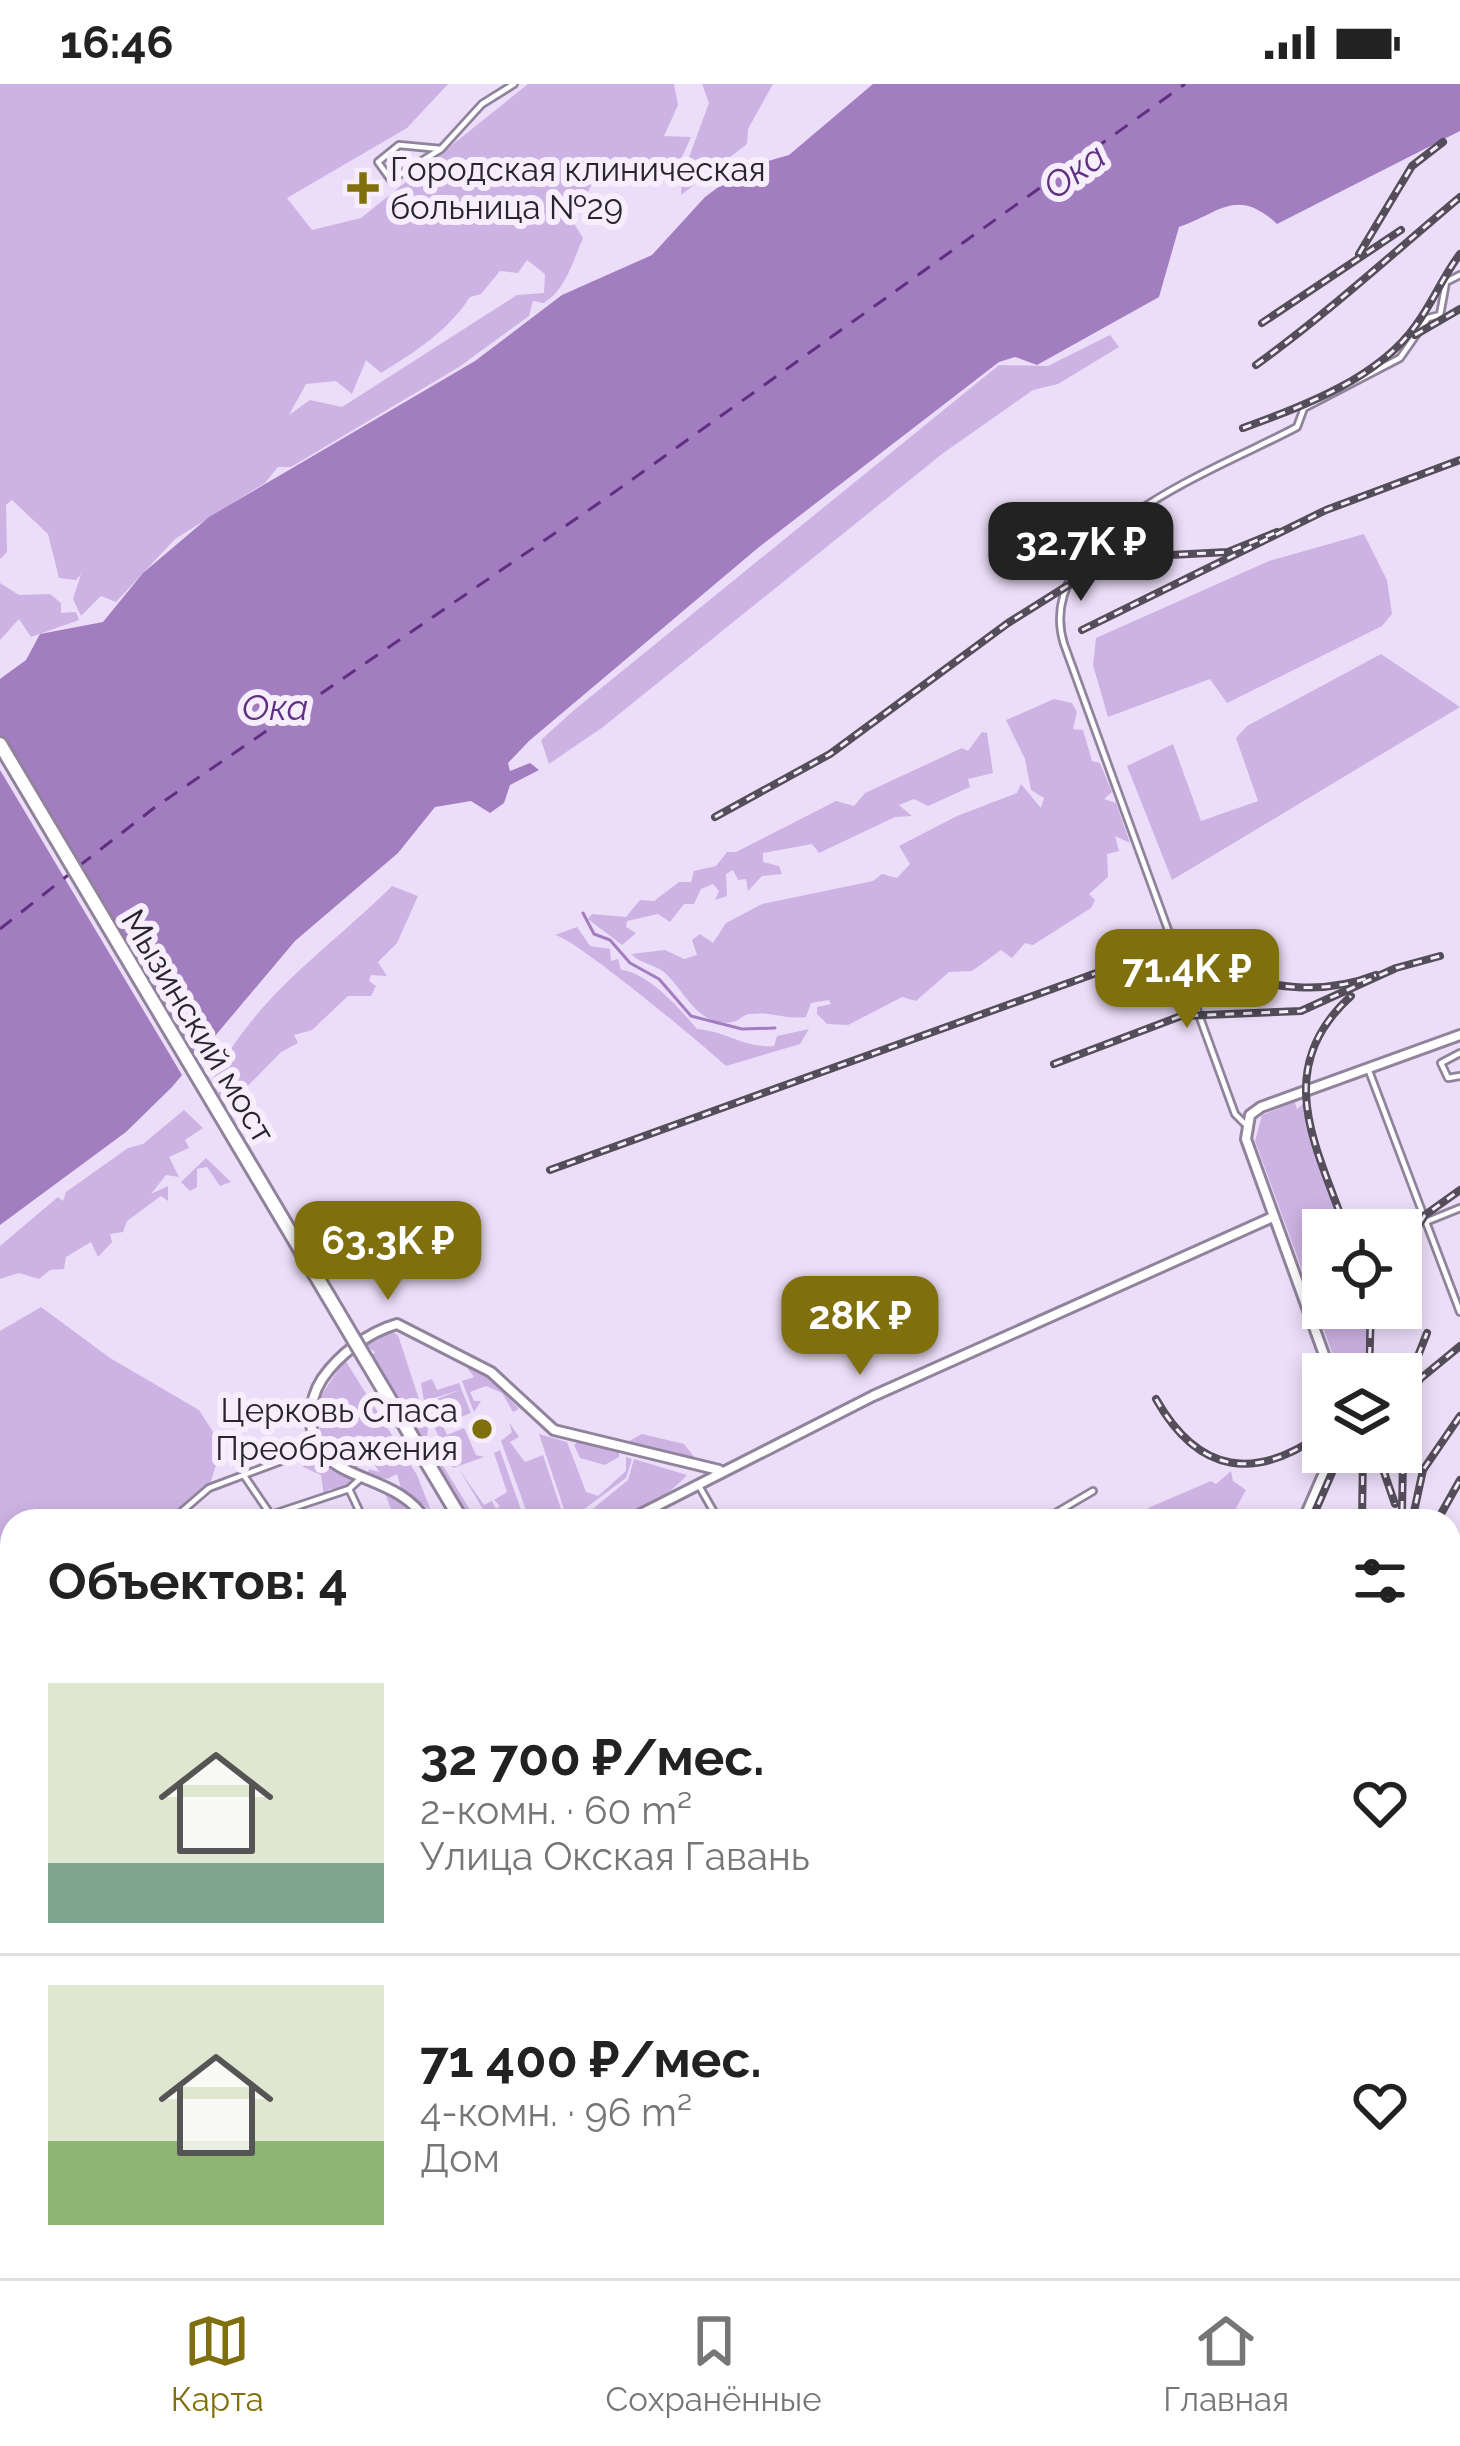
<!DOCTYPE html>
<html lang="ru">
<meta charset="utf-8">
<style>
:root{--surface:#fff;--page:#f2f2f2;--text:#222;--muted:#767676;--line:#e0e0e0;--accent:#7f6f0d}
body{margin:0;font-family:Raleway,sans-serif;background:var(--page);color:var(--text);height:100vh;display:flex;flex-direction:column;font-size:45px;white-space:nowrap}
*{box-sizing:border-box;margin:0}
p{font-size:39px;color:var(--muted)}
.icon{flex:none;width:66px;height:66px;fill:none;stroke:currentColor;stroke-width:2;stroke-linecap:round;stroke-linejoin:round}
.map{position:relative;flex:1;overflow:hidden}
.side{position:absolute;left:0px;top:1425px;width:1461px;height:771px;display:flex;flex-direction:column;background:var(--surface);border-radius:36px 36px 0 0;box-shadow:0 6px 18px #0003}
.side>*{flex:none}
.fabs{position:absolute;left:1302px;top:1125px;display:grid;gap:24px}
.fabs a{display:grid;place-items:center;width:120px;height:120px;border-radius:0px;background:var(--surface);box-shadow:0 6px 18px #0003;font-size:60px}
.price{position:absolute;translate:-50% -102px;padding:0 27px;border-radius:24px;background:var(--accent);color:#fff;font-size:39px;line-height:78px;filter:drop-shadow(0 3px 6px #0008)}
.price::after{content:'';position:absolute;left:50%;top:72px;width:36px;height:27px;margin-left:-18px;background:inherit;clip-path:polygon(0 0,100% 0,50% 100%)}
.price.on{background:#222;color:#fff}
ul{padding:0;list-style:none}
li{display:flex;align-items:center;gap:36px;height:300px;padding:0 48px}
li+li{border-top:3px solid var(--line)}
li span{display:grid;place-items:center;flex:none;width:336px;height:240px;border-radius:0px;color:#555}
li>.icon{margin-inline-start:auto}
span .icon{width:144px;height:144px;fill:#fffc;stroke-width:1}
li b{font-size:51px}
h2{display:flex;justify-content:space-between;align-items:center;height:144px;padding:0 48px;font-size:51px}
.status{display:flex;justify-content:space-between;align-items:center;height:84px;padding:0 60px;background:var(--surface);direction:ltr}
.status svg{height:33px;fill:currentColor}
.dock{display:flex;justify-content:space-around;align-items:center;height:168px;border-top:3px solid var(--line);background:var(--surface);font-size:33px;color:var(--muted)}
.dock a{display:grid;justify-items:center;gap:6px}
.dock .on{color:var(--accent)}
.map>svg:first-child{display:block}
.green{fill:#cdb3e4;fill-rule:evenodd}
.water{fill:#a27dc0}
.pier{fill:#ecdef8}
.lines{fill:none;stroke-linecap:round;stroke-linejoin:round}
.stream{stroke:#a27dc0;stroke-width:3}
.river{stroke:#a27dc0;stroke-width:8}
.ferry{stroke:#602f81;stroke-width:3;stroke-dasharray:15 12;stroke-linecap:butt}
.minor-casing{stroke:#90839b;stroke-width:10}
.tertiary-casing{stroke:#90839b;stroke-width:14}
.secondary-casing{stroke:#90839b;stroke-width:15}
.primary-casing{stroke:#90839b;stroke-width:18}
.minor{stroke:#fff;stroke-width:4.5}
.tertiary{stroke:#fff;stroke-width:8}
.secondary{stroke:#fff;stroke-width:9}
.primary{stroke:#fff;stroke-width:12}
.tram{stroke:#544d5a;stroke-width:3}
.rail-casing{stroke:#544d5a;stroke-width:8}
.rail{stroke:#f6eefd;stroke-width:3;stroke-dasharray:9;stroke-linecap:butt}
.primary-bridge-casing{stroke:#90839b;stroke-width:18;stroke-linecap:butt}
.primary-bridge{stroke:#fff;stroke-width:12}
.poi-dot{fill:#7f6f0d;stroke:#f6eefd;stroke-width:4.5}
.labels{text-anchor:middle;dominant-baseline:central;stroke-width:12;stroke-linejoin:round;paint-order:stroke}
.poi-label{font-size:33px;fill:#29242d;stroke:#f6eefd;text-anchor:start}
.street-label{font-size:33px;fill:#29242d;stroke:#f6eefd}
.water-label{font-size:36px;font-style:italic;fill:#602f81;stroke:#f6eefd}
</style>
<div class="status"><b>16:46</b><svg viewBox="0 0 49 12"><path d="M0 12V9h3v3zM5 12V6h3v6zM10 12V3h3v9zM15 12V0h3v12zM26 1h20v11H26zM47 4h2v5h-2z"/></svg></div>
<div class="map">
<svg width="1460" height="2194" viewBox="0 0 1460 2194">
<rect width="100%" height="100%" fill="#ecdef8"/>
<g class="green">
<path d="M0 0H448L407 44 287 114 312 146 361 134 528 0H674L678 21 664 52 691 53 673 93 664 77 611 87 603 77 573 138 583 154C573 177 566 205 544 219L533 217 529 232 459 283 291 383H278L265 399 175 455 116 518 101 512 81 532 73 515 81 490 76 496 59 494 48 450 12 416 6 421 7 468 0 475ZM527 176 545 190 544 209 517 211 342 323 310 316 289 331 306 300 336 297 352 310 366 276 381 289C415 268 448 247 470 213L481 210 500 187 518 189Z"/>
<path d="M702 0H773L748 45 747 60 681 111 682 92 709 19Z"/>
<path d="M1110 251 1119 263 1058 300 1033 306 942 370 603 643 549 680 541 656 573 627 999 281 1048 282Z"/>
<path d="M1364 450 1387 496 1392 530 1382 542 1227 619 1210 595 1108 633 1093 581 1096 554 1269 477Z"/>
<path d="M0 499 19 511 50 510 61 519V529L76 528 79 536 31 553 19 535 0 556Z"/>
<path d="M1381 570 1460 623 1172 796 1127 682 1173 660 1201 737 1258 717 1236 654 1247 642Z"/>
<path d="M1054 615 1072 619 1077 628 1073 645 1083 646 1092 677 1100 679 1112 708 1104 715 1116 719 1130 759 1115 752 1119 767 1107 770 1108 793 1089 810 1095 816 1091 824 1033 861 1025 859 1012 874 1001 866 972 887 949 888 916 917 902 913 848 941 827 940 817 930V923L831 920 829 916 811 919 806 933C786 936 771 927 750 930 744 930 739 937 733 938 698 944 685 907 665 889 655 880 641 880 631 870L665 866 684 875 697 871 692 856 700 850 713 859 726 839 762 820 873 797 882 790 897 794 910 780 899 762 957 732 1017 709 1021 700 1041 724 1044 714 1031 706 1025 675 1006 636Z"/>
<path d="M982 648 987 649 993 689 968 695 970 703 928 722 914 715 899 721 912 732 895 733 819 769 812 760 763 769V778L779 782 782 790 762 792 748 807 746 795 738 796 733 786 726 790 727 812 715 816 719 807 713 800 701 805 694 820H684L670 838 658 830 627 837 626 843 636 849 622 861 588 835 592 830 626 833 640 816 654 817 679 798H691L694 787 716 782 727 768H736L836 717 854 722 865 709 962 664 968 667Z"/>
<path d="M392 802 418 812 397 859 378 878 387 892 371 891 369 897 376 902 371 912H348L312 946 294 951 298 959 281 968 238 1012 220 1015 218 1009 229 1003 214 1006 211 999C256 911 324 869 392 802Z"/>
<path d="M577 843 590 862 610 865 611 877 618 875 621 886C648 888 681 926 697 945 729 948 743 964 774 962L777 952 809 945 800 960 726 982C702 960 576 855 555 851Z"/>
<path d="M1295 1018 1297 1025 1304 1019 1345 1146H1323V1224H1369L1363 1290H1340L1255 1057 1262 1031Z"/>
<path d="M184 1026 203 1044 185 1056 189 1064 169 1073 179 1093 166 1091 151 1110 168 1102V1117L161 1112 127 1137 123 1148 110 1150 112 1158 98 1173 91 1158 66 1173 64 1185 50 1186 39 1195 19 1189 0 1195V1162L58 1113 63 1117 66 1108 128 1064 143 1060Z"/>
<path d="M206 1074 231 1098 220 1102 207 1083 197 1085V1103L190 1107 181 1098Z"/>
<path d="M41 1223 110 1274 199 1326 222 1362 210 1400 168 1437H12V1540H0V1247Z"/>
<path d="M390 1247 398 1251 428 1343 427 1356 477 1437H469L371 1272 375 1268 365 1261Z"/>
<path d="M345 1276 417 1391 431 1427 401 1404 397 1390 387 1395 367 1391 369 1385 379 1388 374 1380 379 1373 352 1370 360 1378 356 1387 327 1369 362 1350 323 1366 316 1319Z"/>
<path d="M465 1281 492 1296 519 1325 513 1328 502 1309 486 1302 470 1308 474 1317H481L474 1328 462 1297 474 1293Z"/>
<path d="M432 1295 437 1306 459 1299 471 1329 442 1340 447 1351 464 1344 476 1371 484 1373 453 1384 424 1320 460 1306 424 1317 421 1299Z"/>
<path d="M509 1338 519 1353 510 1358 525 1378 543 1371 565 1437H530L501 1357 512 1348Z"/>
<path d="M539 1350 567 1358 586 1408 598 1412 626 1387V1373L632 1375 626 1394 568 1437Z"/>
<path d="M642 1350 684 1360 695 1374 629 1357Z"/>
<path d="M579 1357 619 1367V1373L605 1381 580 1374 574 1361Z"/>
<path d="M500 1366 525 1437H490L459 1385 484 1421 492 1417 496 1425 500 1422 494 1416 507 1408 494 1369Z"/>
<path d="M319 1373 349 1392 353 1404 329 1405 324 1412 321 1391 303 1383 307 1374Z"/>
<path d="M634 1375 687 1391C661 1420 622 1437 578 1437L628 1396Z"/>
<path d="M1231 1387 1233 1397 1246 1406 1229 1437H1160L1148 1424 1211 1397 1216 1400Z"/>
<path d="M383 1404 407 1416 421 1437H365L364 1429 395 1436Z"/>
<path d="M701 2184H887V2194H685Z"/>
<path d="M1362 2184H1409L1416 2194H1342L1329 2185Z"/>
</g>
<path class="water" d="M873 0H1460V47L1277 140C1237 103 1221 128 1179 143L1159 213 1037 281 1015 273 999 278 759 463 529 657 508 679 510 687 530 679 539 686 510 701 504 719 490 729 471 717 435 723 398 769 295 857 172 1003 126 1048 0 1141V595L26 576 40 550 103 538 143 489 209 433 475 277 562 211 652 171 705 113 744 84 789 71Z"/>
<path class="pier" d="M0 652 196 981 185 996 0 686Z"/>
<g class="lines">
<path class="stream" d="M583 829 594 850 610 856 630 879 659 895 691 932 742 945 775 944"/>
<path class="river" d="M1449 1945 1460 1937"/>
<g class="ferry">
<path d="M79 782 154 724 602 417 1185 0"/>
<path d="M0 845 72 788"/>
</g>
<g class="minor-casing">
<g id="minor">
<path d="M441 65 399 61 378 78 391 96 441 65 482 20 514 0"/>
<path d="M1460 969 1441 979 1448 994 1460 992"/>
<path d="M1369 987 1460 1228"/>
<path d="M1246 1041 1235 1030 1064 560C1030 451 1223 383 1297 343L1304 324 1400 274 1428 234 1440 231 1446 198 1460 191"/>
<path d="M1428 1137 1460 1124"/>
<path d="M245 1393 275 1437"/>
<path d="M698 1400 719 1437"/>
<path d="M349 1405 364 1437"/>
<path d="M274 1430 349 1405 361 1394"/>
<path d="M173 1435 209 1404 316 1364"/>
<path d="M1042 1437 1093 1407"/>
<path d="M0 1681 12 1697"/>
<path d="M0 1949 12 1967"/>
<path d="M161 2184 167 2194"/>
<path d="M540 2184 546 2194"/>
<path d="M249 2194 265 2184"/>
<path d="M420 2194 437 2184"/>
<path d="M671 2194 687 2184"/>
</g>
</g>
<g class="tertiary-casing">
<g id="tertiary">
<path d="M1331 1290 1246 1055 1250 1031 1261 1023 1460 951"/>
<path d="M426 1437C396 1385 317 1402 311 1339 310 1323 313 1309 322 1295 339 1270 369 1248 397 1240L491 1288 554 1346 719 1386"/>
<path d="M627 1437 873 1312 1273 1133"/>
<path d="M1303 1437 1333 1368"/>
<path d="M0 1890 12 1882"/>
</g>
</g>
<g class="secondary-casing">
<g id="secondary">
<path d="M1449 1992 1460 1983"/>
<path d="M1449 2006 1452 2007"/>
<path d="M1449 2025 1460 2033"/>
</g>
</g>
<g class="primary-casing">
<g id="primary">
<path d="M0 660 337 1227"/>
<path d="M366 1276 462 1437"/>
<path d="M1449 2020 1460 2011"/>
<path d="M895 2184 901 2194"/>
<path d="M905 2184 911 2194"/>
<path d="M920 2184 927 2194"/>
<path d="M1240 2194 1252 2184"/>
</g>
</g>
<use href="#minor" class="minor"/>
<use href="#tertiary" class="tertiary"/>
<use href="#secondary" class="secondary"/>
<use href="#primary" class="primary"/>
<g class="tram">
<path d="M1449 2028 1460 2018"/>
<path d="M1412 2184 1416 2194"/>
<path d="M680 2194 696 2184"/>
</g>
<g class="rail-casing">
<g id="rail">
<path d="M1359 170 1412 82 1443 58"/>
<path d="M1262 239 1401 146"/>
<path d="M1415 251 1460 225"/>
<path d="M1256 281C1328 229 1392 170 1460 113"/>
<path d="M1243 344C1303 322 1378 295 1416 241 1433 218 1443 192 1460 170"/>
<path d="M1082 546 1326 426 1460 376"/>
<path d="M715 733 830 670 1008 539 1067 502 1132 473 1228 468 1277 448"/>
<path d="M1054 980 1181 932 1301 927 1396 884 1440 872"/>
<path d="M550 1086 1124 879C1215 873 1283 927 1376 891"/>
<path d="M1346 1146C1316 1061 1271 985 1351 912"/>
<path d="M1401 1169 1425 1131 1460 1106"/>
<path d="M1369 1290 1371 1224"/>
<path d="M1405 1305 1427 1249"/>
<path d="M1156 1315C1199 1391 1256 1397 1323 1349"/>
<path d="M1401 1328 1420 1295 1460 1262"/>
<path d="M1377 1368 1395 1420"/>
<path d="M1402 1426 1403 1376 1416 1339"/>
<path d="M1311 1437 1341 1368"/>
<path d="M1362 1437 1363 1368"/>
<path d="M1412 1437 1423 1386 1460 1332"/>
<path d="M1437 1437 1460 1396"/>
<path d="M1449 1491 1460 1462"/>
<path d="M1458 1588 1452 1538 1460 1500"/>
<path d="M1449 1621 1460 1650"/>
<path d="M1449 1682 1460 1712"/>
</g>
</g>
<use href="#rail" class="rail"/>
<g class="primary-bridge-casing">
<path id="primary-bridge" d="M337 1227 366 1276"/>
</g>
<use href="#primary-bridge" class="primary-bridge"/>
</g>
<g class="poi-dot">
<path d="M357 86h12v12h12v12h-12v12h-12v-12h-12v-12h12z"/>
<circle cx="482" cy="1345" r="12"/>
</g>
<g class="labels">
<g class="poi-label">
<text x="390" y="85">Городская клиническая<tspan x="390" dy="38">больница №29</tspan></text>
<text x="458" y="1326" text-anchor="end">Церковь Спаса<tspan x="458" dy="38">Преображения</tspan></text>
</g>
<g class="street-label">
<text transform="translate(198 942) rotate(59)">Мызинский мост</text>
</g>
<g class="water-label">
<text transform="translate(1074 87) rotate(-36)">Ока</text>
<text x="275" y="623">Ока</text>
</g>
</g>
</svg>
<div class="fabs">
<a><svg class="icon" aria-label="locate" viewBox="0 0 24 24"><circle cx="12" cy="12" r="6"/><path d="M12 2v4M12 18v4M2 12h4M18 12h4"/></svg></a>
<a><svg class="icon" aria-label="layers" viewBox="0 0 24 24"><path d="M12 4l9 5-9 5-9-5zM3 14l9 5 9-5"/></svg></a>
</div>
<b class="price on" style="left:1081px;top:520px">32.7K ₽</b>
<b class="price" style="left:1187px;top:947px">71.4K ₽</b>
<b class="price" style="left:388px;top:1219px">63.3K ₽</b>
<b class="price" style="left:860px;top:1294px">28K ₽</b>
<section class="side">
<h2>Объектов: 4<svg class="icon" aria-label="filters" viewBox="0 0 24 24"><path d="M4 7h16M4 17h16"/><circle cx="9" cy="7" r="2"/><circle cx="15" cy="17" r="2"/></svg></h2>
<ul>
<li><span style="background:linear-gradient(#dfe7d0 75%,#7fa58c 0)"><svg class="icon" aria-label="home" viewBox="0 0 24 24"><path d="M3 11l9-7 9 7M6 9v11h12V9"/></svg></span><div><b>32 700 ₽/мес.</b><p>2-комн. · 60 m²</p><p>Улица Окская Гавань</p></div><svg class="icon" aria-label="heart" viewBox="0 0 24 24"><path d="M12 20l-8-8c-3-5 5-10 8-4 3-6 11-1 8 4z"/></svg></li>
<li><span style="background:linear-gradient(#dfe7d0 65%,#8fb573 0)"><svg class="icon" aria-label="home" viewBox="0 0 24 24"><path d="M3 11l9-7 9 7M6 9v11h12V9"/></svg></span><div><b>71 400 ₽/мес.</b><p>4-комн. · 96 m²</p><p>Дом</p></div><svg class="icon" aria-label="heart" viewBox="0 0 24 24"><path d="M12 20l-8-8c-3-5 5-10 8-4 3-6 11-1 8 4z"/></svg></li>
</ul>
</section>
</div>
<nav class="dock">
<a class="on"><svg class="icon" aria-label="map" viewBox="0 0 24 24"><path d="M3 6l6-2 6 2 6-2v14l-6 2-6-2-6 2zM9 4v14M15 6v14"/></svg>Карта</a>
<a><svg class="icon" aria-label="saved" viewBox="0 0 24 24"><path d="M7 4h10v16l-5-4-5 4z"/></svg>Сохранённые</a>
<a><svg class="icon" aria-label="home" viewBox="0 0 24 24"><path d="M3 11l9-7 9 7M6 9v11h12V9"/></svg>Главная</a>
</nav>
